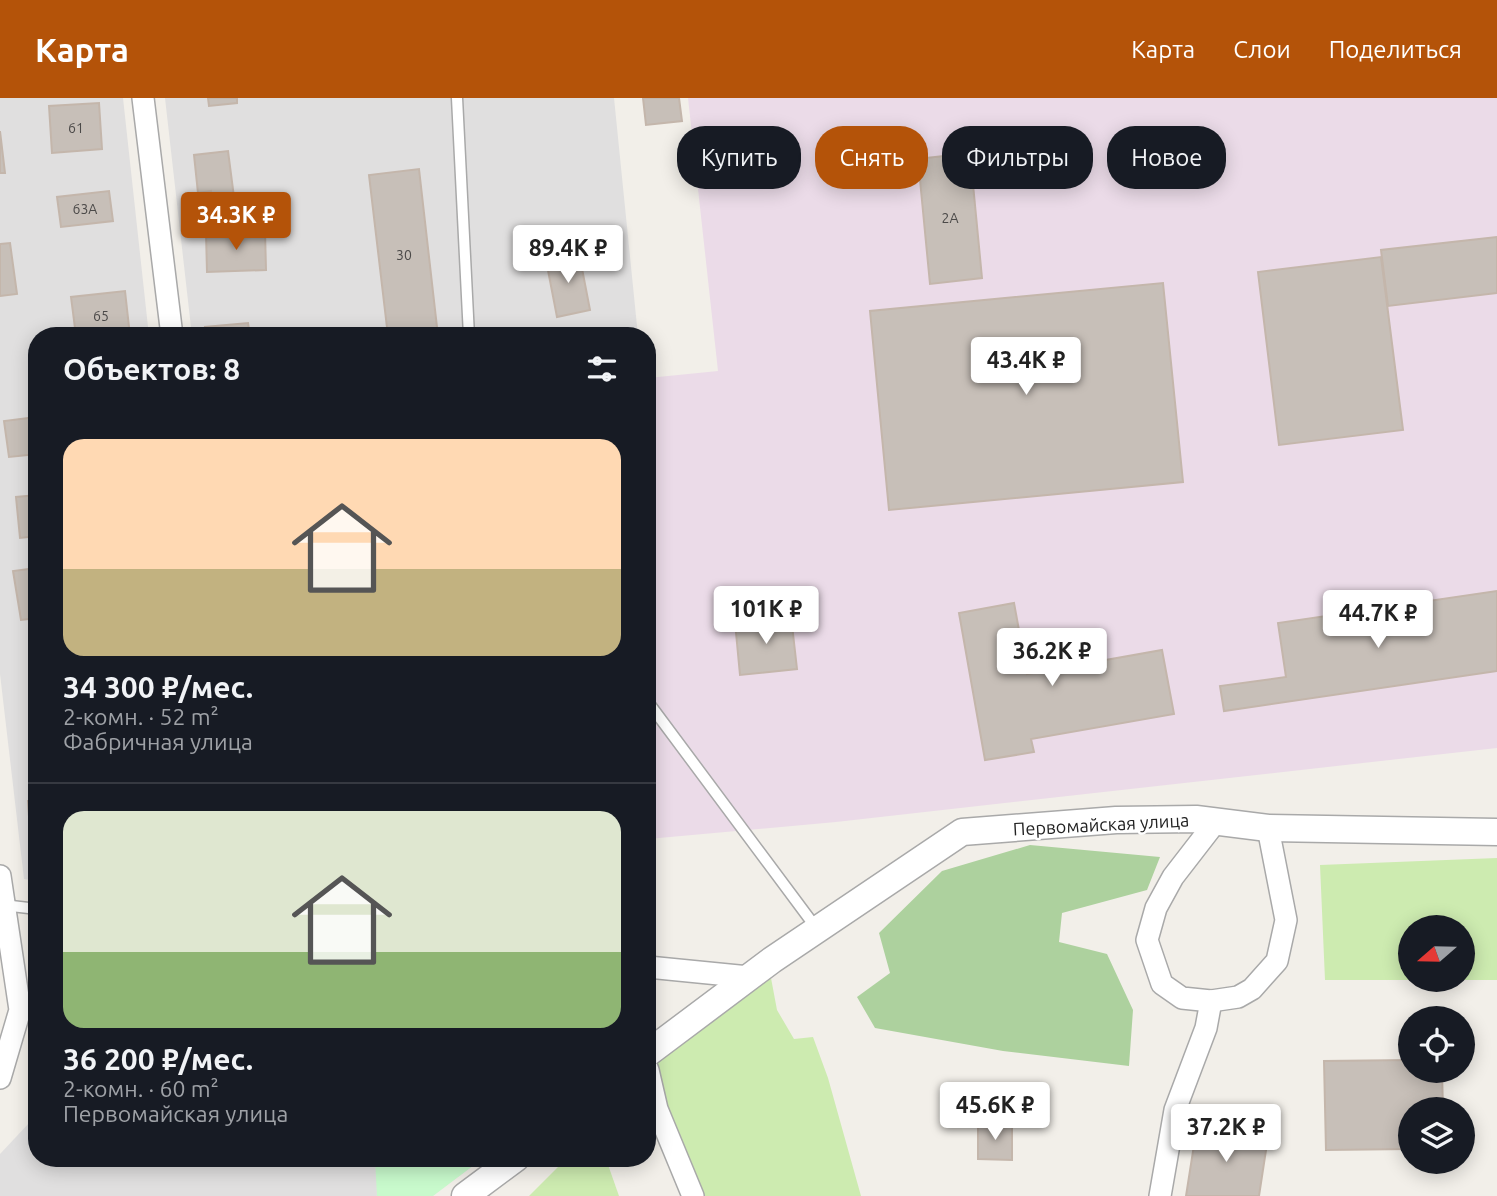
<!DOCTYPE html>
<html lang="ru">
<meta charset="utf-8">
<style>
:root{--surface:#171b24;--page:#20242c;--text:#f1f3f6;--muted:#9ea1a6;--line:#363941;--accent:#b45309}
body{margin:0;font-family:Ubuntu,sans-serif;background:var(--page);color:var(--text);height:100vh;display:flex;flex-direction:column;font-size:26px;white-space:nowrap}
*{box-sizing:border-box;margin:0}
p{font-size:23px;color:var(--muted)}
.icon{flex:none;width:38px;height:38px;fill:none;stroke:currentColor;stroke-width:2;stroke-linecap:round;stroke-linejoin:round}
.map{position:relative;flex:1;overflow:hidden}
.side{position:absolute;left:28px;top:229px;width:628px;height:840px;display:flex;flex-direction:column;background:var(--surface);border-radius:28px;box-shadow:0 4px 18px #0003}
.side>*{flex:none}
.top-card{position:absolute;left:677px;top:28px;width:665px;height:63px;display:flex;gap:14px}
.needle{width:46px;rotate:250deg}
.buttons{position:absolute;left:1398px;top:817px;display:grid;gap:14px}
.buttons a{display:grid;place-items:center;width:77px;height:77px;border-radius:50%;background:var(--surface);box-shadow:0 4px 18px #0003;font-size:35px}
.price{position:absolute;translate:-50% -60px;padding:0 16px;border-radius:7px;background:#fff;color:#222;font-size:23px;line-height:46px;filter:drop-shadow(0 2px 4px #0008)}
.price::after{content:'';position:absolute;left:50%;top:42px;width:21px;height:16px;margin-left:-10px;background:inherit;clip-path:polygon(0 0,100% 0,50% 100%)}
.price.active{background:var(--accent);color:#fff}
ul{padding:0;list-style:none}
li{display:grid;align-content:center;gap:14px;height:371px;padding:0 35px}
li+li{border-top:2px solid var(--line)}
li span{display:grid;place-items:center;height:217px;border-radius:21px;color:#555}
li>.icon{margin-inline-start:auto}
span .icon{width:126px;height:126px;fill:#fffc;stroke-width:1}
li b{font-size:30px}
h2{display:flex;justify-content:space-between;align-items:center;height:84px;padding:0 35px;font-size:30px}
.tag{padding:0 24px;border-radius:28px;background:var(--surface);box-shadow:0 4px 18px #0003;font-size:24px;line-height:63px}
.tag.active{background:var(--accent);color:#fff}
header{display:flex;align-items:center;gap:42px;box-sizing:border-box;height:98px;padding:0 35px;background:var(--accent);color:#fff}
header strong{font-size:33px}
nav{display:flex;gap:38px;margin-inline-start:auto;font-size:24px}
.map>svg:first-child{display:block}
.residential{fill:#e0dfdf}
.industrial{fill:#ebdbe8}
.grass{fill:#cdebb0}
.forest{fill:#add19e}
.park{fill:#c8facc}
.building{fill:#c7bfb8;stroke:#c4b6ab;stroke-width:2}
.lines{fill:none;stroke-linecap:round;stroke-linejoin:round}
.service-casing{stroke:#a9a9a9;stroke-width:13}
.minor-casing{stroke:#a9a9a9;stroke-width:24}
.tertiary-casing{stroke:#a9a9a9;stroke-width:29}
.service{stroke:#fff;stroke-width:10}
.minor{stroke:#fff;stroke-width:21}
.tertiary{stroke:#fff;stroke-width:26}
.labels{text-anchor:middle;dominant-baseline:central;stroke-width:5;stroke-linejoin:round;paint-order:stroke}
.number-label{font-size:14px;fill:#4b4948}
.street-label{font-size:18px;fill:#222;stroke:#fff}
</style>
<header>
<strong>Карта</strong>
<nav><a>Карта</a><a>Слои</a><a>Поделиться</a></nav>
</header>
<div class="map">
<svg width="1497" height="1098" viewBox="0 0 1497 1098">
<rect width="100%" height="100%" fill="#f2efe9"/>
<g class="residential">
<path d="M0 0H123L149 238H37V783L24 781 0 576Z"/>
<path d="M165 0H614L638 238H192Z"/>
<path d="M33 822H37V1060L482 1061 432 1098H0V1056L30 1024Z"/>
</g>
<path class="industrial" d="M688 0H1497V650L836 724 648 741V280L718 273Z"/>
<g class="grass">
<path d="M1497 760V882H1463V830H1410V882H1325L1320 767Z"/>
<path d="M771 880 777 912 794 941 813 939 828 980 861 1098H692L648 970Z"/>
<path d="M566 1061H606L619 1098H529Z"/>
</g>
<path class="forest" d="M1030 747 1160 759 1147 792 1062 815 1059 844 1107 856 1133 912 1129 968 1003 953 875 930 857 899 890 875 879 835 942 773Z"/>
<path class="park" d="M375 1061V1060L482 1061 433 1098H377Z"/>
<g class="building">
<path d="M208 0H237V5L209 8Z"/>
<path d="M643 0H679L682 23 646 27Z"/>
<path d="M99 5 102 51 52 55 49 8Z"/>
<path d="M0 33 5 75H0Z"/>
<path d="M228 53 234 99 212 101 211 93 198 95 194 57Z"/>
<path d="M970 55 982 180 930 186 918 61Z"/>
<path d="M419 71 438 238H388L369 77Z"/>
<path d="M109 93 113 123 61 129 57 99Z"/>
<path d="M265 133 266 172 207 174 206 135Z"/>
<path d="M1497 139V195L1388 208 1381 152Z"/>
<path d="M10 145 17 196 0 198V146Z"/>
<path d="M579 155 590 212 557 219 546 162Z"/>
<path d="M1381 159 1403 332 1279 347 1258 174Z"/>
<path d="M1163 185 1183 384 889 412 870 213Z"/>
<path d="M125 193 130 238H76L71 199Z"/>
<path d="M248 225 250 238H206L205 229Z"/>
<path d="M37 319V356L9 359 4 323Z"/>
<path d="M37 397V438L20 440 16 399Z"/>
<path d="M37 470V520L21 522 13 473Z"/>
<path d="M1497 493V573L1224 613 1220 588 1286 579 1278 525Z"/>
<path d="M1014 505 1027 576 1162 552 1174 616 1031 641 1034 654 985 662 959 515Z"/>
<path d="M791 518 797 571 740 577 735 524Z"/>
<path d="M37 544V582L31 545Z"/>
<path d="M28 703H37V763L32 764Z"/>
<path d="M1410 962V973H1442L1443 1012H1410V1051L1326 1052 1324 963Z"/>
<path d="M978 1027H1012V1062L978 1061Z"/>
<path d="M1197 1028 1268 1039 1259 1098H1186Z"/>
</g>
<g class="lines">
<g class="service-casing">
<g id="service">
<path d="M457 0 469 238"/>
<path d="M648 604 817 831"/>
<path d="M3 807 37 811"/>
</g>
</g>
<g class="minor-casing">
<g id="minor">
<path d="M143 0 172 238"/>
<path d="M1214 726 1173 779 1156 810 1147 842 1162 886 1182 900 1211 903 1238 899 1252 891 1277 863 1286 822 1268 730"/>
<path d="M0 778 20 912 0 980"/>
<path d="M648 869 749 879"/>
<path d="M648 972 657 1011 693 1098"/>
<path d="M1160 1098 1175 1012 1206 930 1211 903"/>
</g>
</g>
<g class="tertiary-casing">
<g id="tertiary">
<path d="M648 955 772 862 962 734 1116 722 1196 721 1268 730 1497 734"/>
<path d="M465 1098 516 1060"/>
</g>
</g>
<use href="#service" class="service"/>
<use href="#minor" class="minor"/>
<use href="#tertiary" class="tertiary"/>
</g>
<g class="labels">
<g class="number-label">
<text x="76" y="30">61</text>
<text x="85" y="111">63А</text>
<text x="950" y="120">2А</text>
<text x="404" y="157">30</text>
<text x="101" y="218">65</text>
</g>
<g class="street-label">
<text transform="translate(1101 726) rotate(-3)">Первомайская улица</text>
</g>
</g>
</svg>
<div class="buttons">
<a><svg class="needle" viewBox="-14 -14 28 28"><path d="M0-13l5 13h-10z" fill="#e53935"/><path d="M0 13l5-13h-10z" fill="#9ea1a6"/></svg></a>
<a><svg class="icon" aria-label="locate" viewBox="0 0 24 24"><circle cx="12" cy="12" r="6"/><path d="M12 2v4M12 18v4M2 12h4M18 12h4"/></svg></a>
<a><svg class="icon" aria-label="layers" viewBox="0 0 24 24"><path d="M12 4l9 5-9 5-9-5zM3 14l9 5 9-5"/></svg></a>
</div>
<b class="price active" style="left:236px;top:154px">34.3K ₽</b>
<b class="price" style="left:568px;top:187px">89.4K ₽</b>
<b class="price" style="left:1026px;top:299px">43.4K ₽</b>
<b class="price" style="left:766px;top:548px">101K ₽</b>
<b class="price" style="left:1378px;top:552px">44.7K ₽</b>
<b class="price" style="left:1052px;top:590px">36.2K ₽</b>
<b class="price" style="left:995px;top:1044px">45.6K ₽</b>
<b class="price" style="left:1226px;top:1066px">37.2K ₽</b>
<div class="top-card">
<a class="tag">Купить</a>
<a class="tag active">Снять</a>
<a class="tag">Фильтры</a>
<a class="tag">Новое</a>
</div>
<section class="side">
<h2>Объектов: 8<svg class="icon" aria-label="filters" viewBox="0 0 24 24"><path d="M4 7h16M4 17h16"/><circle cx="9" cy="7" r="2"/><circle cx="15" cy="17" r="2"/></svg></h2>
<ul>
<li><span style="background:linear-gradient(#ffd9b3 60%,#c2b280 0)"><svg class="icon" aria-label="home" viewBox="0 0 24 24"><path d="M3 11l9-7 9 7M6 9v11h12V9"/></svg></span><div><b>34 300 ₽/мес.</b><p>2-комн. · 52 m²</p><p>Фабричная улица</p></div></li>
<li><span style="background:linear-gradient(#dfe7d0 65%,#8fb573 0)"><svg class="icon" aria-label="home" viewBox="0 0 24 24"><path d="M3 11l9-7 9 7M6 9v11h12V9"/></svg></span><div><b>36 200 ₽/мес.</b><p>2-комн. · 60 m²</p><p>Первомайская улица</p></div></li>
</ul>
</section>
</div>
